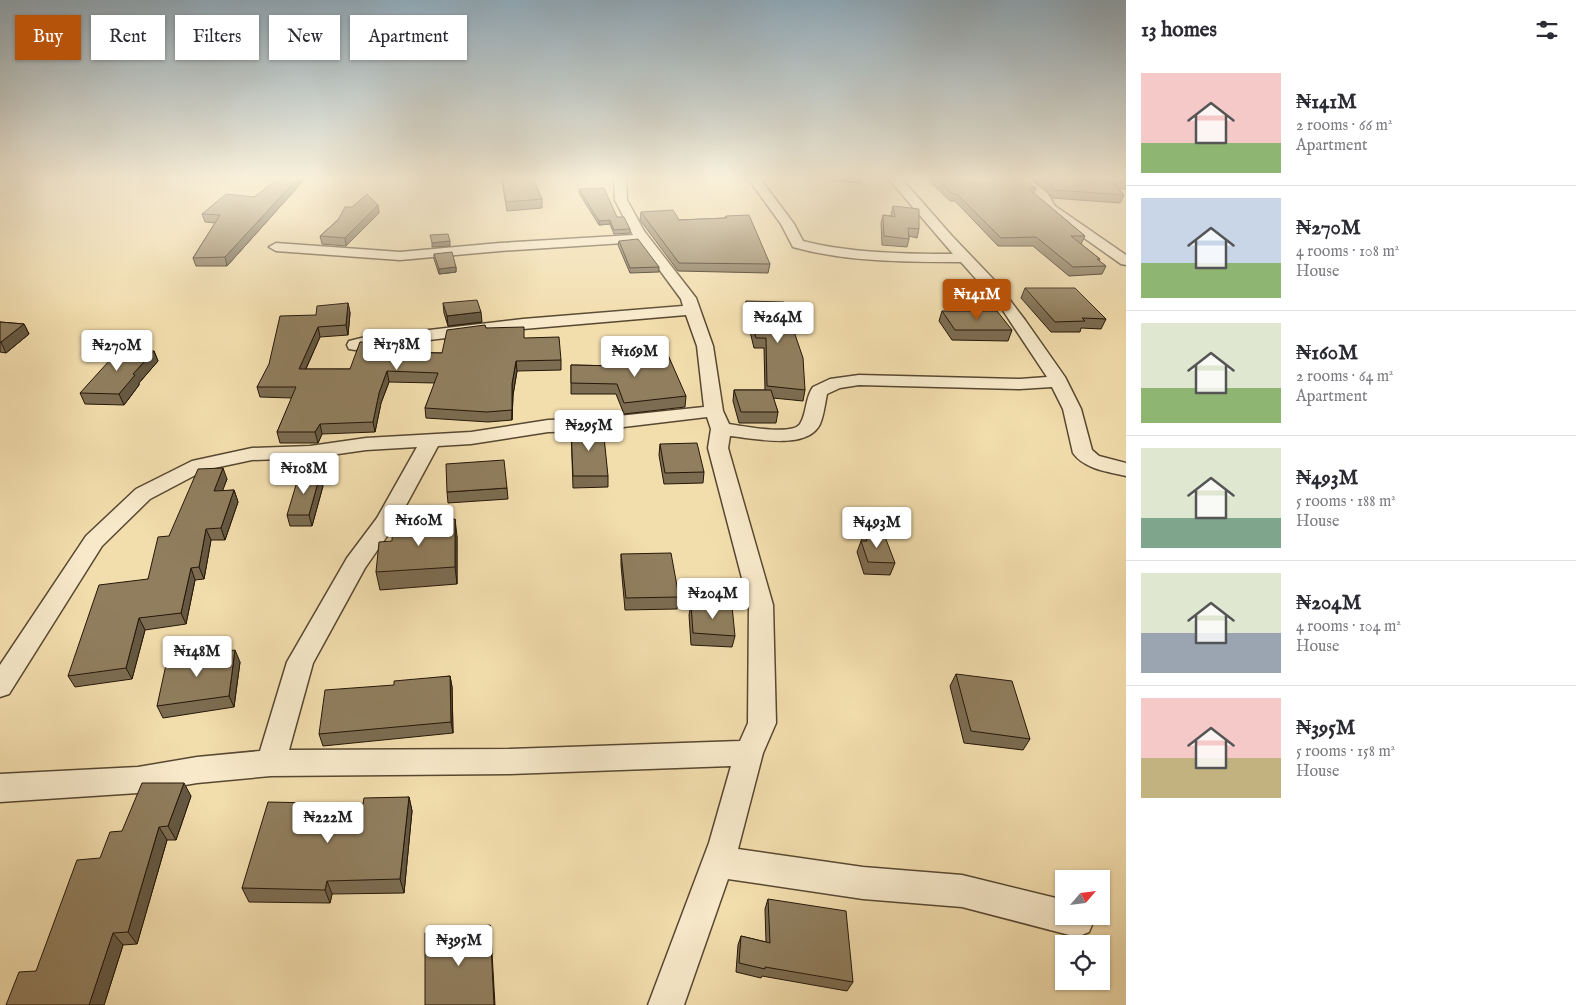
<!DOCTYPE html>
<meta charset="utf-8">
<style>
:root{--surface:#fff;--page:#f2f2f3;--text:#2b2b33;--muted:#7c7c81;--line:#e1e1e2;--accent:#b45309}
body{margin:0;font-family:"IM FELL English",serif;background:var(--page);color:var(--text);height:100vh;display:flex;flex-direction:column;font-size:19px;white-space:nowrap}
*{box-sizing:border-box;margin:0}
p{font-size:16px;color:var(--muted)}
.icon{flex:none;width:28px;height:28px;fill:none;stroke:currentColor;stroke-width:2;stroke-linecap:round;stroke-linejoin:round}
.map{position:relative;flex:1;overflow:hidden}
.side{display:flex;flex-direction:column;background:var(--surface);width:450px}
.side>*{flex:none}
.hud{position:absolute;left:15px;top:15px;width:475px;height:45px;display:flex;gap:10px}
.needle{width:32px;rotate:62deg}
.tools{position:absolute;left:1055px;top:870px;display:grid;gap:10px}
.tools a{display:grid;place-items:center;width:55px;height:55px;border-radius:0px;background:var(--surface);box-shadow:0 1px 4px #0004;font-size:25px}
.price{position:absolute;translate:-50% -42px;padding:0 11px;border-radius:5px;background:#fff;color:#222;font-size:16px;line-height:32px;filter:drop-shadow(0 1px 2px #0008)}
.price::after{content:'';position:absolute;left:50%;top:30px;width:15px;height:11px;margin-left:-8px;background:inherit;clip-path:polygon(0 0,100% 0,50% 100%)}
.price.on{background:var(--accent);color:#fff}
ul{padding:0;list-style:none}
li{display:flex;align-items:center;gap:15px;height:125px;padding:0 15px}
li+li{border-top:1px solid var(--line)}
li span{display:grid;place-items:center;flex:none;width:140px;height:100px;border-radius:0px;color:#555}
li>.icon{margin-inline-start:auto}
span .icon{width:60px;height:60px;fill:#fffc;stroke-width:1}
li b{font-size:21px}
h2{display:flex;justify-content:space-between;align-items:center;height:60px;padding:0 15px;font-size:21px}
.tag{padding:0 18px;border-radius:0px;background:var(--surface);box-shadow:0 1px 4px #0004;font-size:18px;line-height:45px}
.tag.on{background:var(--accent);color:#fff}
main{display:flex;flex:1;min-height:0}
.map>svg:first-child{display:block}
.lines{fill:none;stroke-linecap:round;stroke-linejoin:round}
.street-casing{stroke:#584831;stroke-width:3}
.street{fill:#f7e9ca;fill-rule:evenodd}
.wall{fill:#7c6c51;stroke:#251708}
.shaded-wall{fill:#655842;stroke:#251708}
.building{fill:#907e5e;stroke:#251708}
</style>
<main>
<div class="map">
<svg width="1126" height="1005" viewBox="0 0 1126 1005">
<rect width="100%" height="100%" fill="#f2ddad"/>
<filter id="stains"><feTurbulence type="fractalNoise" baseFrequency=".004" numOctaves="4"/><feColorMatrix values="0 0 0 0 .2 0 0 0 0 .09 0 0 0 0 .02 0 0 0 .5 -.17"/></filter>
<radialGradient id="worn" r=".72"><stop offset=".6" stop-color="#630" stop-opacity="0"/><stop offset="1" stop-color="#630" stop-opacity=".3"/></radialGradient>
<g class="lines">
<g class="street-casing">
<g id="street">
<path d="M614 177H626L627 200 644 231 696 298 713 346 723 411 729 424C743 426 792 436 800 424 807 413 805 398 813 387L830 379 859 375 1020 379 1047 377 1000 306 961 262C905 262 847 262 793 247L781 224 747 177H759L794 224 803 241C848 253 906 254 953 254L887 177H900L952 236 996 282 1025 320 1065 377 1081 409 1092 450 1099 456 1126 463V476C1109 472 1084 469 1073 453L1063 409 1052 387 1020 389 859 385 840 388 827 394C825 403 824 415 820 424 807 451 753 438 730 436L728 448 773 605 776 723 763 753 738 849 863 867 962 875 1064 900V916H1092L1094 920 1089 932 1077 937 962 907 863 899 728 879 684 1005H648L709 843 731 766 510 774 271 776 197 783 138 793 0 802V774L138 767 197 757 260 751 287 662 347 558 377 518 417 447 366 450 310 458 252 460 205 470 150 499 102 546 9 694 0 697V665L86 536 136 489 192 461 252 448 310 446 366 438 471 432 548 420 590 419 704 407 697 346 686 315 523 329 412 342 390 341 355 350 349 349 347 345 349 341 390 331 412 332 523 319 683 306 681 299 639 242 500 251 400 260 276 251 269 247 276 243 400 252 500 243 633 235 615 200ZM707 417 711 429 708 448 749 605 748 723 740 741 510 749 289 750 313 663 365 568 397 522 438 446 471 444 548 432 590 431Z"/>
<path d="M1012 177H1026L1047 193 1055 206 1126 255V265L1121 264 1046 211 1038 198Z"/>
</g>
</g>
<use href="#street" class="street"/>
</g>
<g class="wall">
<path d="M501 177H532L542 199V208L507 211Z"/>
<path d="M699 177H737L700 178Z"/>
<path d="M831 177H863L861 183 832 181Z"/>
<path d="M925 177H1021L1036 188 1034 193 1085 236 1081 244 1100 259 1099 261 1106 266 1102 274 1069 276 1033 246H998L955 201H950Z"/>
<path d="M1029 177H1126V189H1119L1124 195 1120 203 1052 198 1048 192Z"/>
<path d="M304 180 227 266H196L193 258 215 223 205 222 202 214Z"/>
<path d="M579 189 617 217 630 229V233L614 234 610 224 599 225 579 193Z"/>
<path d="M378 205 379 213 346 246 322 244 320 236 352 207Z"/>
<path d="M893 206 919 229 917 238 909 236V239L907 247 882 245 881 223 883 215 892 216 891 214Z"/>
<path d="M641 212 679 220 725 218 726 216 770 264 768 273 678 271 640 220Z"/>
<path d="M619 241 659 267V272L630 273 618 245Z"/>
<path d="M434 254 456 267V272L439 274 434 259Z"/>
<path d="M1025 288 1106 319 1101 329 1081 328 1080 332H1051L1021 298Z"/>
<path d="M746 301 805 390 803 401 773 398 778 412 776 423H739L733 401 734 390H765L764 348H754L745 311Z"/>
<path d="M348 303 350 313 348 335 320 337 306 369H350L381 342 383 352 442 353 486 328 524 338 561 360V370L517 371 513 395 512 420 488 422 426 418 425 408 435 383 389 382 381 403 375 432 322 434 318 443H280L277 432 292 398 260 397 257 387 316 315Z"/>
<path d="M443 303 482 322 448 326 444 313Z"/>
<path d="M942 311 1012 330 1008 341 952 340 939 321Z"/>
<path d="M0 322 24 324 29 334 6 353 0 352Z"/>
<path d="M154 351 158 361 139 383V385L124 405 85 404 80 393Z"/>
<path d="M618 358 686 396 685 407 624 414 616 394H571V365L618 366Z"/>
<path d="M571 427 608 476V487L573 488Z"/>
<path d="M660 444 704 472 703 483 664 484 659 455Z"/>
<path d="M227 479 222 491 234 490 238 502 225 540H211L204 579 195 580 186 624 145 630 132 679 75 687 68 676 148 579 169 536Z"/>
<path d="M323 486 312 526H290L287 515Z"/>
<path d="M507 488 508 499 448 503 447 492Z"/>
<path d="M864 533 895 563 890 575 864 574 857 552Z"/>
<path d="M457 536V584L380 590 376 572 392 541Z"/>
<path d="M621 554 679 597 677 609 625 610 621 565Z"/>
<path d="M691 604 735 636 732 647 691 645 689 615Z"/>
<path d="M240 662 234 707 163 718 157 706Z"/>
<path d="M956 674 1030 739 1023 750 964 743 950 686Z"/>
<path d="M450 676 452 687 453 733 323 746 319 734 394 685Z"/>
<path d="M191 796 176 840H167L137 944 123 945 104 1005H6L36 971 122 831Z"/>
<path d="M409 797 412 811 404 893 332 894 330 903 249 902 242 888 363 804Z"/>
<path d="M768 899 853 982 847 991 762 976 761 978 736 972 738 945 741 936 766 942 765 909Z"/>
</g>
<g class="shaded-wall">
<path d="M299 177H303L304 180 227 266 225 257Z"/>
<path d="M378 205 379 213 346 246 345 238Z"/>
<path d="M610 220V224L599 225V221Z"/>
<path d="M450 241V246L432 247V243Z"/>
<path d="M456 267V272L439 274V269Z"/>
<path d="M348 303 350 313 348 335 346 325Z"/>
<path d="M481 312 482 322 448 326 447 316Z"/>
<path d="M24 324 29 334 6 353 1 342Z"/>
<path d="M318 327 320 337 301 379 299 369Z"/>
<path d="M381 342 383 352H378Z"/>
<path d="M154 351 158 361 139 383V385L124 405 119 394 133 374Z"/>
<path d="M516 361 517 371 513 395 512 420V384Z"/>
<path d="M387 371 389 382 381 403 375 432 373 422 379 393Z"/>
<path d="M320 424 322 434 318 443 315 432Z"/>
<path d="M223 468 227 479 218 503 214 491Z"/>
<path d="M320 475 323 486 312 526 309 515Z"/>
<path d="M234 490 238 502 225 540 221 528Z"/>
<path d="M455 519 457 536V584L455 567Z"/>
<path d="M206 529 211 540 204 579 199 567Z"/>
<path d="M191 568 195 580 186 624 181 613Z"/>
<path d="M139 618 145 630 132 679 126 668Z"/>
<path d="M235 650 240 662 234 707 229 696Z"/>
<path d="M450 676 452 687 453 733 451 722Z"/>
<path d="M184 783 191 796 176 840 168 826Z"/>
<path d="M409 797 412 811 404 893 400 879Z"/>
<path d="M159 827 167 840 137 944 128 932Z"/>
<path d="M327 881 332 894 330 903 325 890Z"/>
<path d="M490 925 491 935 495 1005H494Z"/>
<path d="M113 933 123 945 104 1005H89Z"/>
</g>
<g class="building">
<path d="M280 177H299L225 257 193 258 220 215 202 214 226 194 254 197Z"/>
<path d="M502 177H532L542 199 506 202Z"/>
<path d="M935 177H1021L1036 188H1028L1085 236H1071L1100 259H1097L1106 266 1073 267 1036 237 1001 238 957 194H953Z"/>
<path d="M1042 177H1126V181L1112 182 1124 195 1055 190 1051 184Z"/>
<path d="M604 188 617 217H624L630 229 614 230 610 220 599 221 579 189Z"/>
<path d="M367 194 378 205 345 238 320 236 338 220 345 207H352Z"/>
<path d="M893 206 919 209V229L908 228 909 239 884 236 883 215 895 217Z"/>
<path d="M673 210 679 220 727 218 726 216 749 215 770 264 679 263 641 212Z"/>
<path d="M448 234 450 241 432 243 430 235Z"/>
<path d="M638 239 659 267 630 268 619 241Z"/>
<path d="M452 252 456 267 439 269 434 254Z"/>
<path d="M1025 288H1075L1106 319 1082 318 1085 321 1055 322Z"/>
<path d="M477 300 481 312 447 316 443 303Z"/>
<path d="M746 301 784 302 803 358 805 390 767 386 766 338H756Z"/>
<path d="M348 303 346 325 318 327 299 369H350L360 342H381L378 352 442 353 447 330 485 325 486 328 524 327V338L559 337 561 360 516 361 512 384V410L487 412 425 408 438 373 387 371 379 393 373 422 320 424 315 432H277L296 387H257L269 364 280 316 316 315 317 306Z"/>
<path d="M942 311H997L1012 330H955Z"/>
<path d="M0 322 24 324 1 342H0Z"/>
<path d="M120 349 154 351 133 374 135 375 119 394 80 393Z"/>
<path d="M668 355 686 396 624 403 617 384 571 383V365L621 366 618 358Z"/>
<path d="M734 390H771L778 412H741Z"/>
<path d="M571 427H603L608 476H573Z"/>
<path d="M697 443 704 472 665 473 660 444Z"/>
<path d="M504 460 507 488 447 492 446 464Z"/>
<path d="M223 468 214 491 234 490 221 528 206 529 199 567 191 568 181 613 139 618 126 668 68 676 99 585 148 579 158 537 169 536 198 469Z"/>
<path d="M299 475H320L309 515H287Z"/>
<path d="M455 519V567L376 572 379 542 392 541 393 523Z"/>
<path d="M864 533 884 534 895 563 868 562 861 541H867Z"/>
<path d="M671 553 679 597 626 598 621 554Z"/>
<path d="M691 604 732 606 735 636 693 633Z"/>
<path d="M235 650 229 696 157 706 167 660Z"/>
<path d="M956 674 1012 681 1030 739 971 731Z"/>
<path d="M450 676 451 722 319 734 325 690 394 685V681Z"/>
<path d="M142 783H184L168 826 159 827 128 932 113 933 89 1005H6L19 972 36 971 77 860 100 858 110 832 122 831Z"/>
<path d="M409 797 400 879 327 881 325 890 242 888 268 802 363 804 364 798Z"/>
<path d="M768 899 846 911 853 982 765 967V969L739 963 741 936 770 943Z"/>
<path d="M490 925 494 1005H425V933Z"/>
</g>
<linearGradient id="sky" x2="0" y2="1"><stop stop-color="#90aaba"/><stop offset="0.56" stop-color="#f9f0da"/><stop offset="1" stop-color="#f9f0da" stop-opacity="0"/></linearGradient>
<rect width="1126" height="318" fill="url(#sky)"/>
<rect width="100%" height="100%" filter="url(#stains)"/>
<rect width="100%" height="100%" fill="url(#worn)"/>
</svg>
<div class="tools">
<a><svg class="needle" viewBox="-14 -14 28 28"><path d="M0-13l5 13h-10z" fill="#e53935"/><path d="M0 13l5-13h-10z" fill="#7c7c81"/></svg></a>
<a><svg class="icon" aria-label="locate" viewBox="0 0 24 24"><circle cx="12" cy="12" r="6"/><path d="M12 2v4M12 18v4M2 12h4M18 12h4"/></svg></a>
</div>
<b class="price on" style="left:977px;top:321px">₦141M</b>
<b class="price" style="left:778px;top:344px">₦264M</b>
<b class="price" style="left:397px;top:371px">₦178M</b>
<b class="price" style="left:117px;top:372px">₦270M</b>
<b class="price" style="left:635px;top:378px">₦169M</b>
<b class="price" style="left:589px;top:452px">₦295M</b>
<b class="price" style="left:304px;top:495px">₦108M</b>
<b class="price" style="left:419px;top:547px">₦160M</b>
<b class="price" style="left:877px;top:549px">₦493M</b>
<b class="price" style="left:713px;top:620px">₦204M</b>
<b class="price" style="left:197px;top:678px">₦148M</b>
<b class="price" style="left:328px;top:844px">₦222M</b>
<b class="price" style="left:459px;top:967px">₦395M</b>
<div class="hud">
<a class="tag on">Buy</a>
<a class="tag">Rent</a>
<a class="tag">Filters</a>
<a class="tag">New</a>
<a class="tag">Apartment</a>
</div>
</div>
<section class="side">
<h2>13 homes<svg class="icon" aria-label="filters" viewBox="0 0 24 24"><path d="M4 7h16M4 17h16"/><circle cx="9" cy="7" r="2"/><circle cx="15" cy="17" r="2"/></svg></h2>
<ul>
<li><span style="background:linear-gradient(#f6c9c9 70%,#8fb573 0)"><svg class="icon" aria-label="home" viewBox="0 0 24 24"><path d="M3 11l9-7 9 7M6 9v11h12V9"/></svg></span><div><b>₦141M</b><p>2 rooms · 66 m²</p><p>Apartment</p></div></li>
<li><span style="background:linear-gradient(#c9d6e8 65%,#8fb573 0)"><svg class="icon" aria-label="home" viewBox="0 0 24 24"><path d="M3 11l9-7 9 7M6 9v11h12V9"/></svg></span><div><b>₦270M</b><p>4 rooms · 108 m²</p><p>House</p></div></li>
<li><span style="background:linear-gradient(#dfe7d0 65%,#8fb573 0)"><svg class="icon" aria-label="home" viewBox="0 0 24 24"><path d="M3 11l9-7 9 7M6 9v11h12V9"/></svg></span><div><b>₦160M</b><p>2 rooms · 64 m²</p><p>Apartment</p></div></li>
<li><span style="background:linear-gradient(#dfe7d0 70%,#7fa58c 0)"><svg class="icon" aria-label="home" viewBox="0 0 24 24"><path d="M3 11l9-7 9 7M6 9v11h12V9"/></svg></span><div><b>₦493M</b><p>5 rooms · 188 m²</p><p>House</p></div></li>
<li><span style="background:linear-gradient(#dfe7d0 60%,#9aa5b1 0)"><svg class="icon" aria-label="home" viewBox="0 0 24 24"><path d="M3 11l9-7 9 7M6 9v11h12V9"/></svg></span><div><b>₦204M</b><p>4 rooms · 104 m²</p><p>House</p></div></li>
<li><span style="background:linear-gradient(#f6c9c9 60%,#c2b280 0)"><svg class="icon" aria-label="home" viewBox="0 0 24 24"><path d="M3 11l9-7 9 7M6 9v11h12V9"/></svg></span><div><b>₦395M</b><p>5 rooms · 158 m²</p><p>House</p></div></li>
</ul>
</section>
</main>
